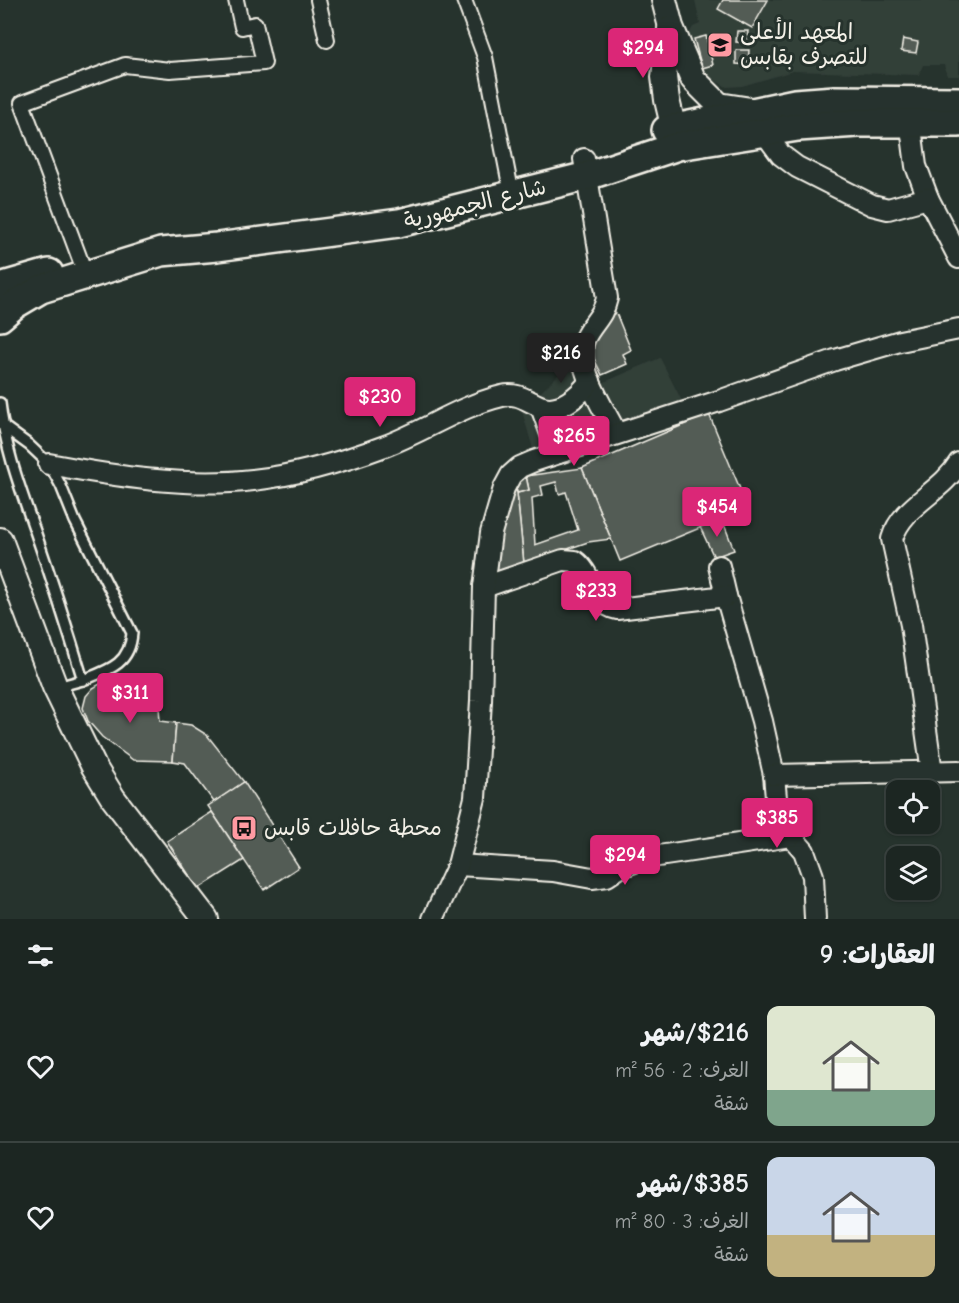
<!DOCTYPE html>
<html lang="ar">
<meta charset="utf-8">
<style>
:root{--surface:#1c2622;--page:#252e2a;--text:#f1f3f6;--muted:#a0a5a5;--line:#3a4340;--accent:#db2777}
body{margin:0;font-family:"Comic Neue","Playpen Sans Arabic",sans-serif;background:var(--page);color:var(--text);direction:rtl;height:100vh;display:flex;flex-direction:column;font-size:22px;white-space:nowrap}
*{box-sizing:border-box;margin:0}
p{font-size:20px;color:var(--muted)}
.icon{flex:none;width:33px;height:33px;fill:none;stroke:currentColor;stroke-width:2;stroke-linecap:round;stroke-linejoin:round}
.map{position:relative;height:919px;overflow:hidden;direction:ltr}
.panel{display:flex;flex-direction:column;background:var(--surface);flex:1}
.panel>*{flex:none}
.controls{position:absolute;left:886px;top:780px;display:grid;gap:12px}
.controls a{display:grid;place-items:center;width:54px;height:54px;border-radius:12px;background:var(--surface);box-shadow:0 2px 4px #0004,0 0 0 2px var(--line);font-size:30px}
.price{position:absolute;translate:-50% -51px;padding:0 14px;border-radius:6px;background:var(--accent);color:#fff;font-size:20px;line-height:39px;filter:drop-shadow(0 2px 3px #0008)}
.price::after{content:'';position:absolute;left:50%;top:36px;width:18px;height:14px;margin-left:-9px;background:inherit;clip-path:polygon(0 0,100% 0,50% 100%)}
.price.selected{background:#222;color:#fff}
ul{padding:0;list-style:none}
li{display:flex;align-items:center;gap:18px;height:150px;padding:0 24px}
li+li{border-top:2px solid var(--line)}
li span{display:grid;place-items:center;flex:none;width:168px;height:120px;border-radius:12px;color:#555}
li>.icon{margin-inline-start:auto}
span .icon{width:72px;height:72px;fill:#fffc;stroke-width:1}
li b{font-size:26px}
h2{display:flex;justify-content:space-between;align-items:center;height:72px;padding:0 24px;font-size:26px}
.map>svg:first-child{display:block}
.built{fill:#333f39}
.building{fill:#525c55;stroke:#f4f1e8;stroke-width:1.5;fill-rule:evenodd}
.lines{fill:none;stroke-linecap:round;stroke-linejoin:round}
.service-casing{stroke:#f4f1e8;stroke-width:14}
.pedestrian-casing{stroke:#f4f1e8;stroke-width:18}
.minor-casing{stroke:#f4f1e8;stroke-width:24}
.tertiary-casing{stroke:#f4f1e8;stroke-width:28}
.secondary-casing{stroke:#f4f1e8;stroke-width:32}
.service{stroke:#26332d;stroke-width:9}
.pedestrian{stroke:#26332d;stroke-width:14}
.minor{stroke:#26332d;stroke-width:20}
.tertiary{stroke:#26332d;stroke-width:24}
.secondary{stroke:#26332d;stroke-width:27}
.labels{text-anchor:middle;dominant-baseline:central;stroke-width:6;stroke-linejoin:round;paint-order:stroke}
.poi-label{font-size:22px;fill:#f4f1e8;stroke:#26332d;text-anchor:start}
.street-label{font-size:22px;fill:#f4f1e8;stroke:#26332d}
</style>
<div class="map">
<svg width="959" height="919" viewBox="0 0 959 919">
<rect width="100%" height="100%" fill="#26332d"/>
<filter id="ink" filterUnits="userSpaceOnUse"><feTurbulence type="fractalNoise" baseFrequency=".0167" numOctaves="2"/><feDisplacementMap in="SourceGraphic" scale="12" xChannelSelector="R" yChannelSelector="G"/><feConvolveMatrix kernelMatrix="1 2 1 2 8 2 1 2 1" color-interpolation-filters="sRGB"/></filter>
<g filter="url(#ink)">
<g class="built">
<path d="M695 0H959V76H947L944 65H923L919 75 793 71 742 86 727 87 704 75 687 43 688 36 693 27 700 24Z"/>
<path d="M582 351 600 384 660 358 687 411 538 466 522 411Z"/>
</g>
<g class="building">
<path d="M723 0H768L752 28 718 9Z"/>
<path d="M737 31H748L747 43 736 42Z"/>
<path d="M706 36 713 65 702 68 694 39Z"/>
<path d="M903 39 918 42 916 53 901 51Z"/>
<path d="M736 50H749L748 65 736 64Z"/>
<path d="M616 313 631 350 623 354 627 364 602 375 588 346 608 316Z"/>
<path d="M709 414 748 508 620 561 582 468Z"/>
<path d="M582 468 611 539 588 542 524 564 517 493 529 490 526 476ZM556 482 559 494 566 492 578 530 535 545 532 498 543 495 541 486Z"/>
<path d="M526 476 529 490 517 493 514 478Z"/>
<path d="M514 478 517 493 524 564 496 573 493 572V552Z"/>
<path d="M722 519 734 550 714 557 700 527Z"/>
<path d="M114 682 122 684 137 700 147 706 159 707 160 721 176 723 173 761 133 760 102 737 88 721 83 708 86 696 93 688 100 684Z"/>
<path d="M176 723 191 725 207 735 244 782 214 802 185 763 173 761Z"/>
<path d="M244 782 299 867 264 890 208 806Z"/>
<path d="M212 812 244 860 198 889 167 841Z"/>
</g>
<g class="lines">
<g class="service-casing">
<g id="service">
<path d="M0 403C5 448 20 488 35 531 52 580 68 630 83 680L57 687"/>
<path d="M3 426 29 445 49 464 61 486 75 521 132 633C130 664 109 670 83 680"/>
</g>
</g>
<g class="pedestrian-casing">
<g id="pedestrian">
<path d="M318 0 327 40"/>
<path d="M464 0 485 57 509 180"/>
<path d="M81 262 22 103 125 65 170 70 264 63 255 24 242 27 236 0"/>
</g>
</g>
<g class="minor-casing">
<g id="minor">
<path d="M909 112 916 166 928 198 959 258"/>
<path d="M764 132 781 155 797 167 872 205 888 209 928 198"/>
<path d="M584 159 607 298C603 317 592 323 585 338 573 364 605 410 616 433"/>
<path d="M541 407 558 453"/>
<path d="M49 464C113 476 187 488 253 480 298 475 342 462 385 446 425 431 460 406 502 396 518 392 527 401 540 406 559 414 580 395 590 381"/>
<path d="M719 566 726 596 762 721 774 775 776 798 783 821 791 836 804 851 813 876 815 919"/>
<path d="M484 587 563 560 575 561C593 574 592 604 617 609L726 596"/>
<path d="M932 772 911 625 892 539C902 505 941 493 959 463"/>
<path d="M774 775 959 771"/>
<path d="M458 865 553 871 592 878 607 876 619 868 645 858 791 836"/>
<path d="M433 919 458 865 475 798 481 701 484 587 491 533 504 488 511 475 520 467 534 461 719 401 835 360 900 341 959 329"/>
</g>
</g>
<g class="tertiary-casing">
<g id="tertiary">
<path d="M664 0 671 27 693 79 719 105 751 110"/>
<path d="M670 29 664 77 667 100 678 146"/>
<path d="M0 540 55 687 94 767 113 798 206 919"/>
</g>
</g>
<g class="secondary-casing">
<g id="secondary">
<path d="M666 130 795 103 835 100 959 101"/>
<path d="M0 287 49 273"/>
<path d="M0 317 14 305 41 289 161 252 217 247 399 223 587 176 678 146 798 127 858 123H959"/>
</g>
</g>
<use href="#service" class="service"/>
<use href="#pedestrian" class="pedestrian"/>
<use href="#minor" class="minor"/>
<use href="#tertiary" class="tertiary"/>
<use href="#secondary" class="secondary"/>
</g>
</g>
<defs>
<g id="university-square" transform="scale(1.35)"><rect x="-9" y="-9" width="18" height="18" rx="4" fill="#ff9aa2" stroke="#26332d"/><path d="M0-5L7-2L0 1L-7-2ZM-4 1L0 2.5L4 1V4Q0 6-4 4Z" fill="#111"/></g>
<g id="bus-square" transform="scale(1.35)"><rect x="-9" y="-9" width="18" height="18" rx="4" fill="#ff9aa2" stroke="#26332d"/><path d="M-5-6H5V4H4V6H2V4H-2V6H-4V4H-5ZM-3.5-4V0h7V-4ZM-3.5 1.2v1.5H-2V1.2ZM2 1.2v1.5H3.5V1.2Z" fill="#111"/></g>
</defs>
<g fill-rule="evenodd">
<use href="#university-square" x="720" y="45"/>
<use href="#bus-square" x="244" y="828"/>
</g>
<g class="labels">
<g class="poi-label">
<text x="740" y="32">المعهد الأعلى<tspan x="740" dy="25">للتصرف بقابس</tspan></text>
<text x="264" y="828">محطة حافلات قابس</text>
</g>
<g class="street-label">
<text transform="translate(475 204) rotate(-14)">شارع الجمهورية</text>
</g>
</g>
</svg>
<div class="controls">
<a><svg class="icon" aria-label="locate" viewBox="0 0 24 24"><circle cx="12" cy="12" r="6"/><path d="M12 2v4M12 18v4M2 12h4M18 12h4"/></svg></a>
<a><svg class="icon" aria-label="layers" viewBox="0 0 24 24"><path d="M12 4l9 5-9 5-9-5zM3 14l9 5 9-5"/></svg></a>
</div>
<b class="price" style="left:643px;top:79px">$294</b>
<b class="price selected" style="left:561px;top:384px">$216</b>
<b class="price" style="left:380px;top:428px">$230</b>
<b class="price" style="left:574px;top:467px">$265</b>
<b class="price" style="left:717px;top:538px">$454</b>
<b class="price" style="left:596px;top:622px">$233</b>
<b class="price" style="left:130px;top:724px">$311</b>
<b class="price" style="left:777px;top:849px">$385</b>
<b class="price" style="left:625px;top:886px">$294</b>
</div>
<section class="panel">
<h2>العقارات: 9<svg class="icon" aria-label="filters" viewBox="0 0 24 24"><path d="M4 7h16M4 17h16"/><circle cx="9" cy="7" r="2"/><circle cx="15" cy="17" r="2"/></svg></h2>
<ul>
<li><span style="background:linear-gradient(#dfe7d0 70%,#7fa58c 0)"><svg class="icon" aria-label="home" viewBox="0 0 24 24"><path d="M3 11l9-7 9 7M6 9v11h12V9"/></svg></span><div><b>$216/شهر</b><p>الغرف: 2 · 56 m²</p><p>شقة</p></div><svg class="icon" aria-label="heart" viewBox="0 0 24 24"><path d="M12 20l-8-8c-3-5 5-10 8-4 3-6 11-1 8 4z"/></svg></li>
<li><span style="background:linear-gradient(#c9d6e8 65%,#c2b280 0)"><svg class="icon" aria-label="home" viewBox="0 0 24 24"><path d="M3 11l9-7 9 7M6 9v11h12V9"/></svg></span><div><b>$385/شهر</b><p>الغرف: 3 · 80 m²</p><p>شقة</p></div><svg class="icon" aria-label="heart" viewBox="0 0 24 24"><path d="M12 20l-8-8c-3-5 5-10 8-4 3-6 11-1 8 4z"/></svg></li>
</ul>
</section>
